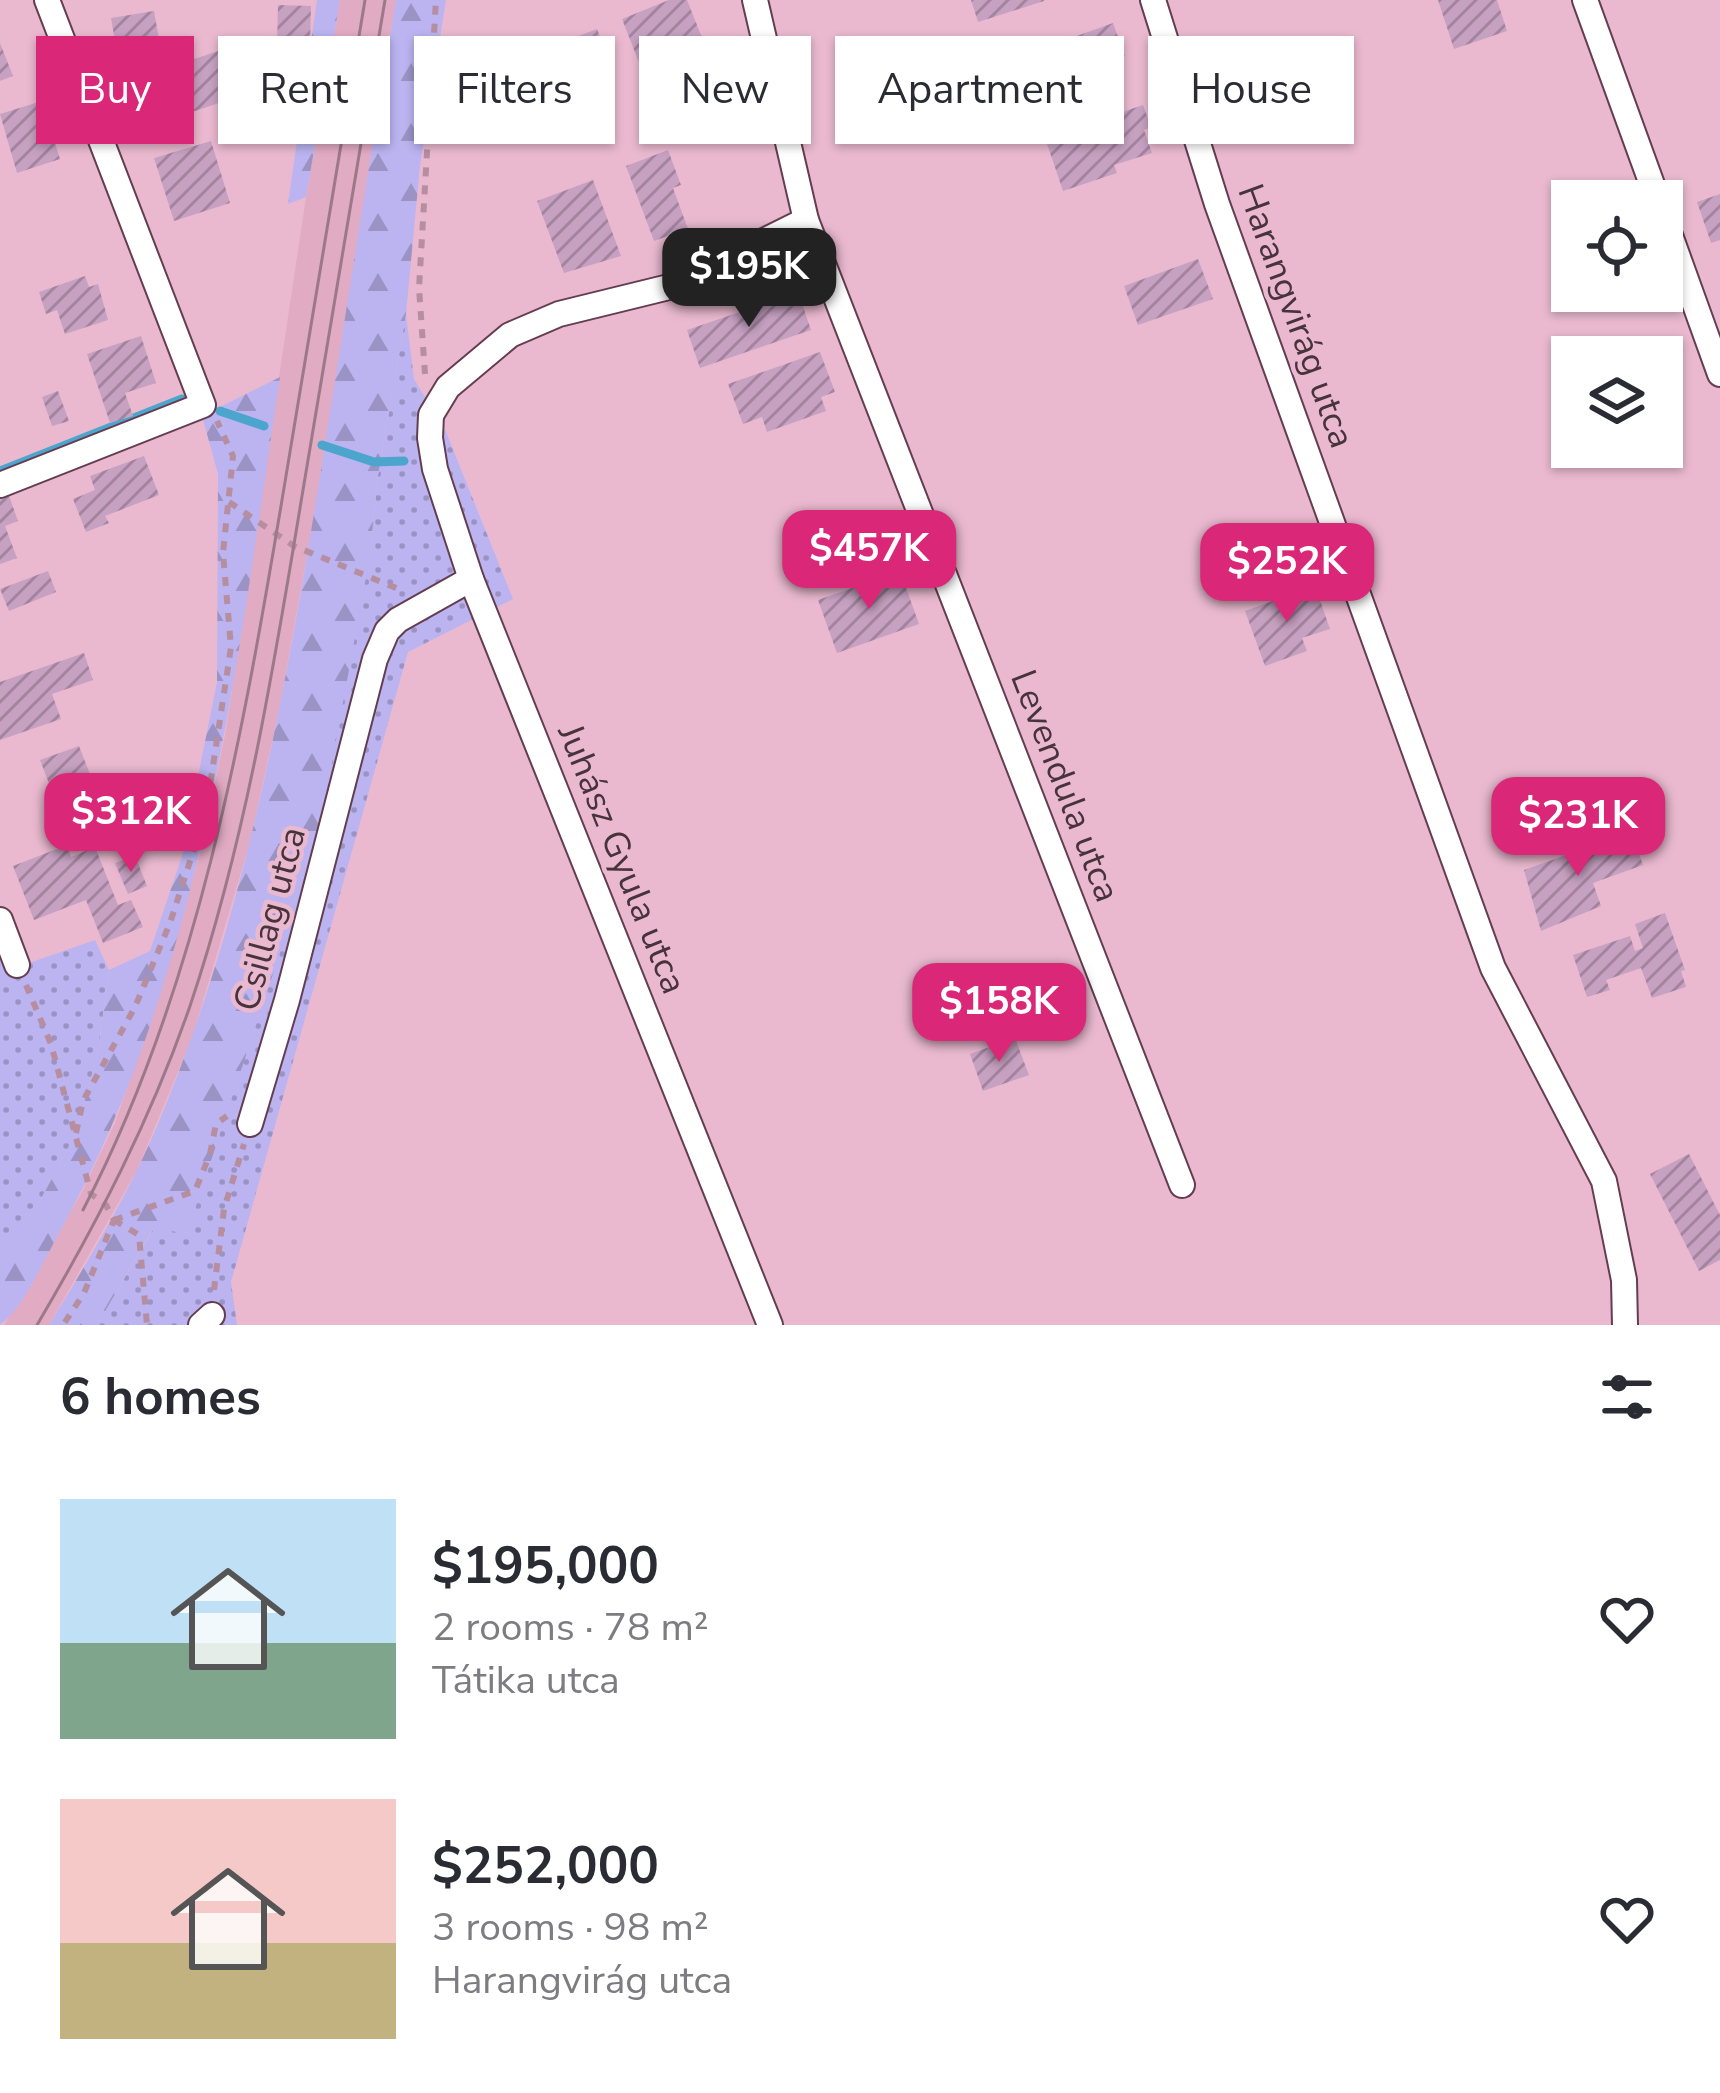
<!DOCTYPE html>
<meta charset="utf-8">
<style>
:root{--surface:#fff;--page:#f2f2f3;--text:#2b2b33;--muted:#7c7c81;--accent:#db2777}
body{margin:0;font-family:"Nunito Sans",sans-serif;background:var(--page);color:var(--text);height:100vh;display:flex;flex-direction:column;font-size:45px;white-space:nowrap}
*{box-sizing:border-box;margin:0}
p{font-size:39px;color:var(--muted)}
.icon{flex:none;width:66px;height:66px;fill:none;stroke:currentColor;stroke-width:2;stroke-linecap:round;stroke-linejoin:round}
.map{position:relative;height:1325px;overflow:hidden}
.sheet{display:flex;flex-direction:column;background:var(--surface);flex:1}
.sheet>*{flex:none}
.guide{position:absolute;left:36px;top:36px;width:1650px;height:108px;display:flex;gap:24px}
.fabs{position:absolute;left:1551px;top:180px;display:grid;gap:24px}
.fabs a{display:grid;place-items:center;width:132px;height:132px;border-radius:0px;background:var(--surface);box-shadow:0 3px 9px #0004;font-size:60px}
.price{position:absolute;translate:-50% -102px;padding:0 27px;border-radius:24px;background:var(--accent);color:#fff;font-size:39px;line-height:78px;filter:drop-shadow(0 3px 6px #0008)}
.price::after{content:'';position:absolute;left:50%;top:72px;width:36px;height:27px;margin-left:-18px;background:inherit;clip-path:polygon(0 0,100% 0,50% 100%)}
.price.selected{background:#222;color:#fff}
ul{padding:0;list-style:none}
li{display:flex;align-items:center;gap:36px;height:300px;padding:0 60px}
li span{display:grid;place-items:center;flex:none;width:336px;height:240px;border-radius:0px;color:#555}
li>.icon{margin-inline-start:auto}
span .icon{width:144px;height:144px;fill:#fffc;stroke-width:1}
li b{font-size:51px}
h2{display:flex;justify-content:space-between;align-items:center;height:144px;padding:0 60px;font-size:51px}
.pill{padding:0 42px;border-radius:0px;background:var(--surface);box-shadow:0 3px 9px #0004;font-size:42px;line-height:108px}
.pill.selected{background:var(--accent);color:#fff}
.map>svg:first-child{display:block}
.built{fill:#e1abc3}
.green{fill:url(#green-dots)}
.forest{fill:url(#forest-firs)}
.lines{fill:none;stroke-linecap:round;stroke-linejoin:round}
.stream{stroke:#4ba5cd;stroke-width:9}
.building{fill:url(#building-hatch)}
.street-casing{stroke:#653d50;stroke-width:28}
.path{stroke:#b68ea0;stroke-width:6;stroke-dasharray:9 9;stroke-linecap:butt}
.street{stroke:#fff;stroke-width:24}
.tram{stroke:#9c7988;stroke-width:3}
.labels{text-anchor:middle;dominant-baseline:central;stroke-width:9;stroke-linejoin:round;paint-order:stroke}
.street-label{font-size:36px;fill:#47333c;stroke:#eab9cf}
</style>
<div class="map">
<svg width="1720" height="1325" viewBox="0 0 1720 1325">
<defs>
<pattern id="green-dots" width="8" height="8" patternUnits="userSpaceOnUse" patternTransform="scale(3)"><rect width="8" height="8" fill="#bbb4f0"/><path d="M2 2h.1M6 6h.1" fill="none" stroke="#9a93c4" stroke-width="1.8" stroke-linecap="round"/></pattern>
<pattern id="forest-firs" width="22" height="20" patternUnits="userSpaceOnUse" patternTransform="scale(3)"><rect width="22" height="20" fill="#bbb4f0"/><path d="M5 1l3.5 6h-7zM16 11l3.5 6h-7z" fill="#9a93c4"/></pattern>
<pattern id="building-hatch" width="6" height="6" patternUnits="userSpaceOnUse" patternTransform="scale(3)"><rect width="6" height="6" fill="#c7a1c2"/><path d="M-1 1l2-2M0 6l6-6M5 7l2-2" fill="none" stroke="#a3849f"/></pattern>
</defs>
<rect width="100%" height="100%" fill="#eab9cf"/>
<path class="built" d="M340 0H396L314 516 280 705 250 842 192 1038 137 1170 49 1325H4L81 1194 115 1123 163 982 202 846 226 730 306 197Z"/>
<g class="green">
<path d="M406 314 414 379 446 432 513 599 408 652 231 1282 237 1325H97L154 1228 187 1233 370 556 377 481Z"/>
<path d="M14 931 29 963 95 940 109 970 98 1052 76 1133 41 1199 0 1257V938Z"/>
</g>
<g class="forest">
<path d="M317 0H340L306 197 288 204Z"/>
<path d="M396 0H446L420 166 406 314 377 481 370 556 318 838 187 1233 153 1229 97 1325H49C88 1261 128 1195 157 1126 247 914 287 684 323 457 347 305 371 152 396 0Z"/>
<path d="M280 377C236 668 204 973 58 1235 43 1262 24 1307 0 1325V1257L41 1199 76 1133 98 1052 109 970 150 951 182 856 217 682 218 474 202 416Z"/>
</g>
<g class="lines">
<g class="stream">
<path d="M220 411 264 426"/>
<path d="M322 445 374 462 404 461"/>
<path d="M0 471 182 399"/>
</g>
</g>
<g class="building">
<path d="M669 0H687L703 40 640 65 622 19Z"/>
<path d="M971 0H1044V1L978 22Z"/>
<path d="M1438 0H1497L1507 31 1454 49Z"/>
<path d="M278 5 311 6 310 45 277 44Z"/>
<path d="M154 11 161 50 118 58 111 18Z"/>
<path d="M1113 23 1125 56 1115 60 1118 67 1064 87 1049 46Z"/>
<path d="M597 29 615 75 553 99 534 53Z"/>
<path d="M1275 39 1287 75 1303 69 1315 74 1320 86 1313 99 1296 104 1297 108 1252 123 1245 101 1239 103 1224 55Z"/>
<path d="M0 43 13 76 0 81Z"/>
<path d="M221 50 237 97 141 129 126 82Z"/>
<path d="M42 101 60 159 17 173 0 114Z"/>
<path d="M1143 105 1151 127 1144 130 1152 153 1114 165 1117 173 1063 191 1045 138Z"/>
<path d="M211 141 230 203 174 221 154 158Z"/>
<path d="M668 150 681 185 673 188 688 229 654 241 626 166Z"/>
<path d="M593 180 621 256 564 273 537 201Z"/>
<path d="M1720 194V240L1711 243 1697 202Z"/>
<path d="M1198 259 1213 299 1138 325 1124 286Z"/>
<path d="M85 276 89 287 98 284 108 320 65 334 57 310 46 314 39 292Z"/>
<path d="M798 292 811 330 700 368 687 330Z"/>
<path d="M141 336 156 383 125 393 133 416 110 423 87 354Z"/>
<path d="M820 352 835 392 821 397 826 411 767 432 762 417 743 424 728 384Z"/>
<path d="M58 391 69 421 52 426 42 397Z"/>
<path d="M144 456 159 495 105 516 109 523 86 532 73 499 95 490 90 476Z"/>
<path d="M8 493 18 521 5 526 17 558 0 564V496Z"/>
<path d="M48 571 56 592 9 611 0 589Z"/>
<path d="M900 571 919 624 837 653 818 600Z"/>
<path d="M1315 586 1330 629 1302 638 1307 651 1265 666 1245 611Z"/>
<path d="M84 653 93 680 52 694 61 719 0 740V682Z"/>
<path d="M79 746 97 792 58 807 40 760Z"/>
<path d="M1631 832 1643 865 1593 883 1601 906 1541 931 1524 870Z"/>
<path d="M67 845 71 857 95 847 118 905 131 900 143 927 103 943 86 900 34 920 13 866Z"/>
<path d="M135 856 147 886 128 894 115 863Z"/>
<path d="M1665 913 1685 970 1681 971 1686 987 1652 998 1641 968 1606 980 1610 990 1587 997 1573 955 1630 936 1635 951 1643 948 1635 924Z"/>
<path d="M1015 1038 1029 1075 983 1091 970 1054Z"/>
<path d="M1689 1154 1720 1215V1260L1699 1271 1650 1174Z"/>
</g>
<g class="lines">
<g class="street-casing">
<g id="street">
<path d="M755 0 806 220 1182 1185"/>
<path d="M1153 0 1217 204 1493 968 1604 1181 1624 1280 1625 1325"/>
<path d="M1585 0 1658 201"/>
<path d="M1662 213 1720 374"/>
<path d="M0 485 203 405 47 0"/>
<path d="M0 920 17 965"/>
<path d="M250 1124 287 1000 375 659 387 631 398 620 471 579"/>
<path d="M201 1325 212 1315"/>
<path d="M770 1325 471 579 435 469 430 438 431 415 448 387 510 335 559 314 673 286 806 220"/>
</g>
</g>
<g class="path">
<path d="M425 374 419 288 436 0"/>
<path d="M229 502 294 546 401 590"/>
<path d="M26 985 51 1044 91 1194 106 1205 114 1220 84 1293 63 1325"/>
<path d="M76 1133 83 1101 135 1007 170 923 206 812 231 647 223 553 233 456 217 421"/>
<path d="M114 1220 195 1191 210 1154 216 1124 227 1116"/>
<path d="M114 1220 139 1235 147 1325"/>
<path d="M214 1290 224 1209 244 1144"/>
</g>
<use href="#street" class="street"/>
<g class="tram">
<path d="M83 1210C198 989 242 739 283 494 310 329 338 165 365 0"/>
<path d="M37 1325C97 1223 151 1119 190 1006 245 843 273 672 301 502 329 334 357 167 385 0"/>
</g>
</g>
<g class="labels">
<g class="street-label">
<text transform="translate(1296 316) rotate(70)">Harangvirág utca</text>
<text transform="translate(1065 786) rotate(69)">Levendula utca</text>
<text transform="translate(622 859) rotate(68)">Juhász Gyula utca</text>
<text transform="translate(270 919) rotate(-75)">Csillag utca</text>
</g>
</g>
</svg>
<div class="fabs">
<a><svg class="icon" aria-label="locate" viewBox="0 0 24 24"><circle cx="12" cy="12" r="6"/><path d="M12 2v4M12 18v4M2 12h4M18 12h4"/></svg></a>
<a><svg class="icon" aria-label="layers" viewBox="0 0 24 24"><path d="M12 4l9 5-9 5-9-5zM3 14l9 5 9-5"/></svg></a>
</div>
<b class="price selected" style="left:749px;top:330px">$195K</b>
<b class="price" style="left:869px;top:612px">$457K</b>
<b class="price" style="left:1287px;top:625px">$252K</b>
<b class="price" style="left:131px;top:875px">$312K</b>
<b class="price" style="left:1578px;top:879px">$231K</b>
<b class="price" style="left:999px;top:1065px">$158K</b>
<div class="guide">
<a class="pill selected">Buy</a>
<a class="pill">Rent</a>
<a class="pill">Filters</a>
<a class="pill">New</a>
<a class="pill">Apartment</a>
<a class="pill">House</a>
</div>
</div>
<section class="sheet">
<h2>6 homes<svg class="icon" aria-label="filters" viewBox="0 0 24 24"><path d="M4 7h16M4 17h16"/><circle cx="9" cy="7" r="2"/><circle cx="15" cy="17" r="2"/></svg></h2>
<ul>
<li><span style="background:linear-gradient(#bfe0f5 60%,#7fa58c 0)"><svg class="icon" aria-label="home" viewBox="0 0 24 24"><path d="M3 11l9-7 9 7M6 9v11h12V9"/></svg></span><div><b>$195,000</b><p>2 rooms · 78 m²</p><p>Tátika utca</p></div><svg class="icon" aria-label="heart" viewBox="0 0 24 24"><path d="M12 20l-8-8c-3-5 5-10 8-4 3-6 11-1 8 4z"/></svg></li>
<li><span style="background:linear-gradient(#f6c9c9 60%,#c2b280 0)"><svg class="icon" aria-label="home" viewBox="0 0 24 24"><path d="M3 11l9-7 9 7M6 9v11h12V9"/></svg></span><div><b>$252,000</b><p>3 rooms · 98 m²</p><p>Harangvirág utca</p></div><svg class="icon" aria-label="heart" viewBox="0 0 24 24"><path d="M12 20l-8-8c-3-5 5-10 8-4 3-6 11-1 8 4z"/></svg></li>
</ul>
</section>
